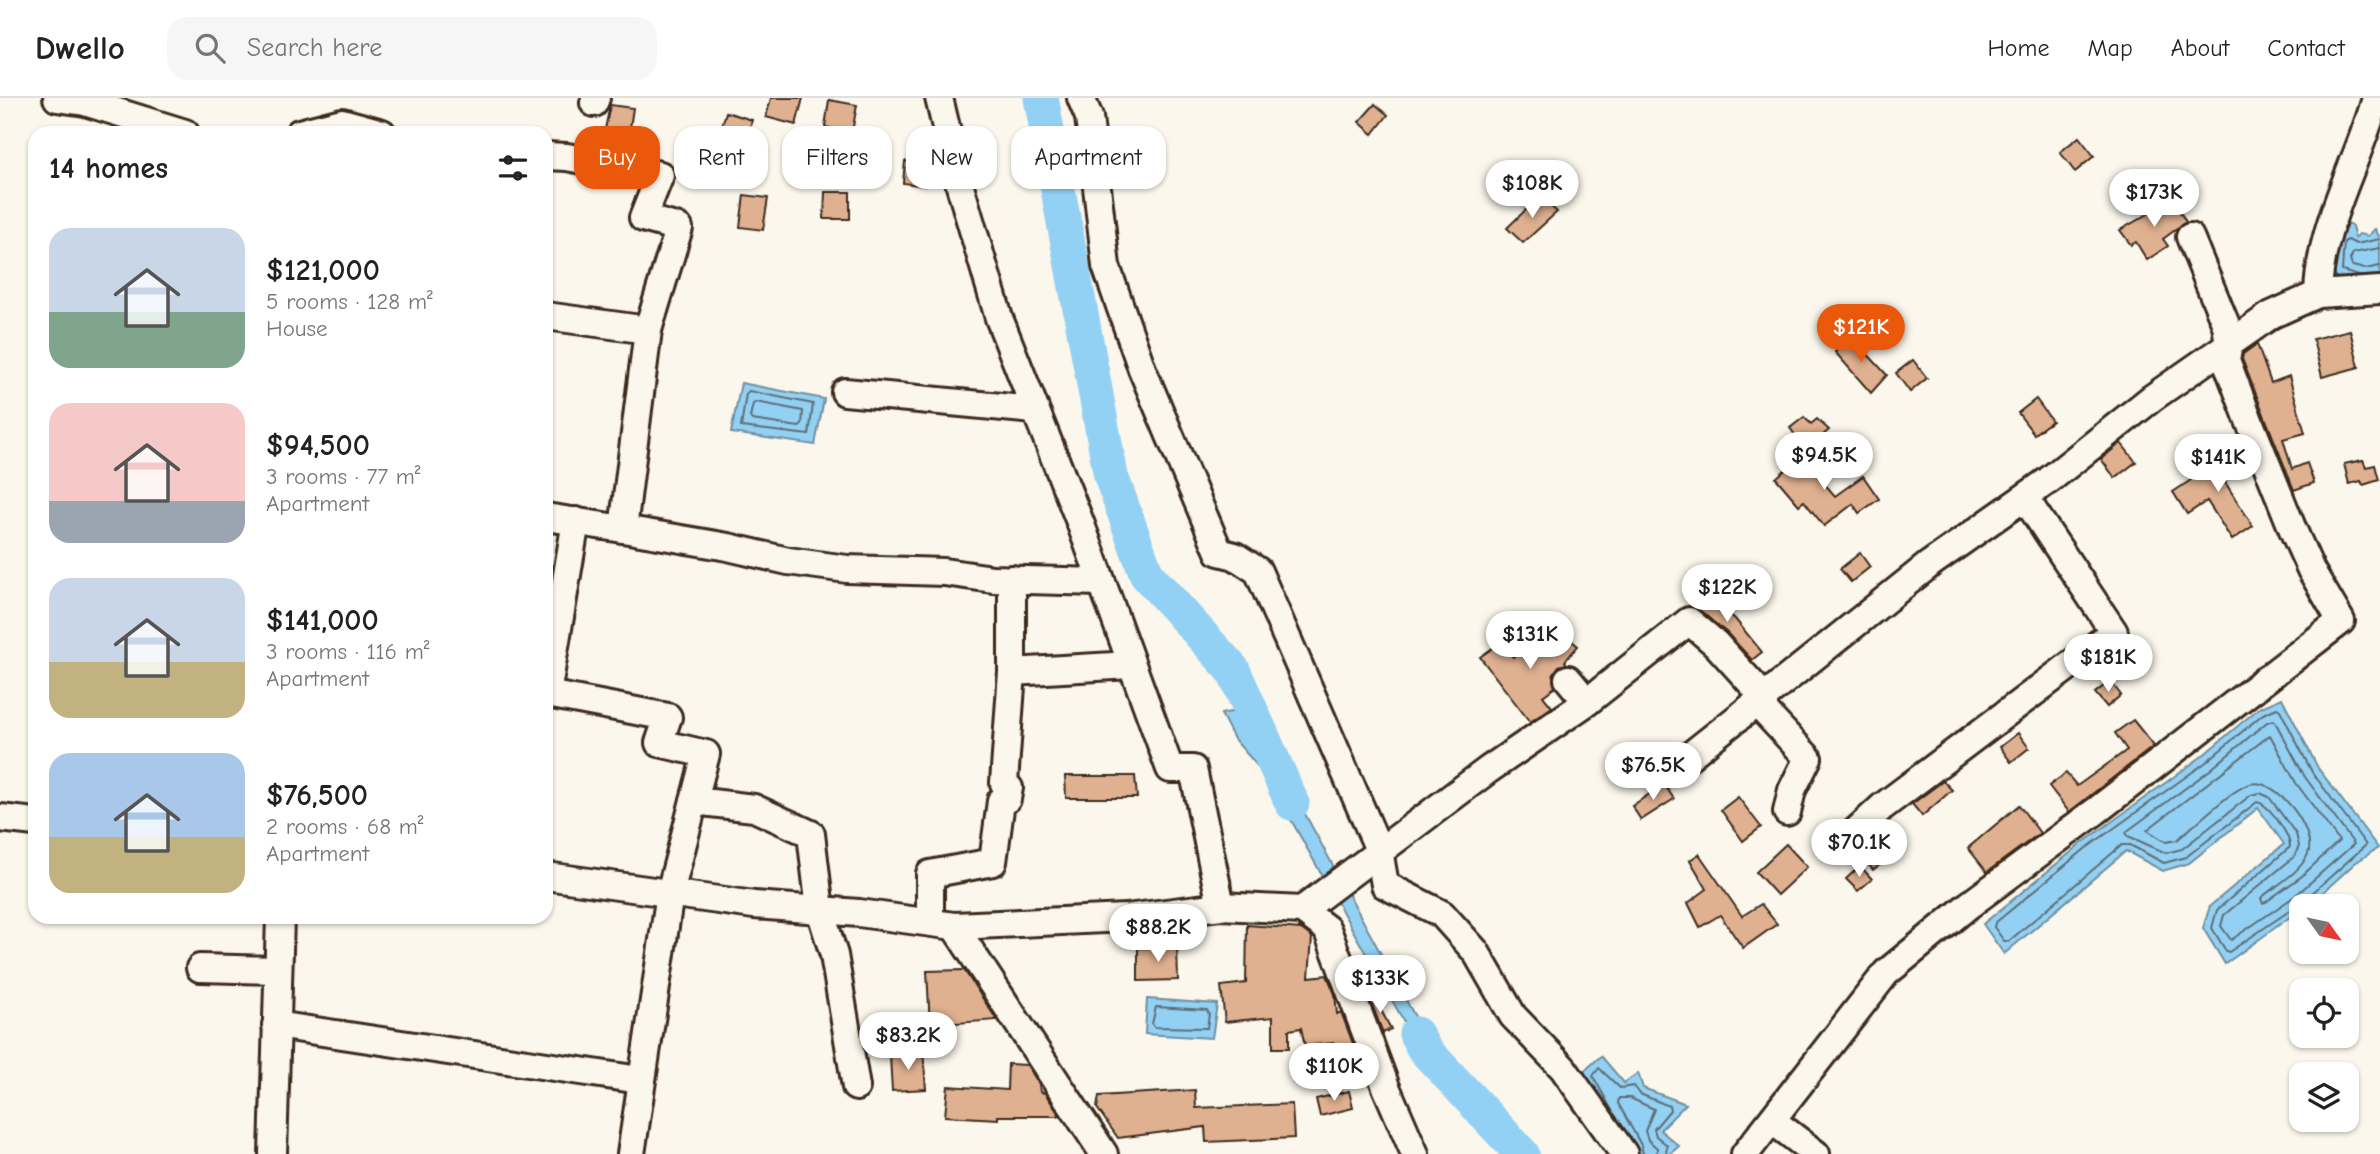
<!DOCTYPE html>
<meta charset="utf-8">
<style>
:root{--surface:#fff;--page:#f6f6f6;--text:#222;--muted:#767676;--line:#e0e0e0;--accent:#ea580c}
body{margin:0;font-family:"Comic Neue",sans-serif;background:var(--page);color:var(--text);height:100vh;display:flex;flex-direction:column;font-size:26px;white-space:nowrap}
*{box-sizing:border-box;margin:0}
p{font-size:23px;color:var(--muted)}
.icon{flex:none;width:38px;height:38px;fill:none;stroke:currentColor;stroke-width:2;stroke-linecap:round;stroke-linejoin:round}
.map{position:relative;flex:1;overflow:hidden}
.sheet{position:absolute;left:28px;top:28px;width:525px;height:798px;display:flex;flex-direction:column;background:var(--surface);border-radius:21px;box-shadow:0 2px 5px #0004}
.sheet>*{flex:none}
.top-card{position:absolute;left:574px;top:28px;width:665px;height:63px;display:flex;gap:14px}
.needle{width:46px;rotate:123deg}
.fabs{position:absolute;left:2289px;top:796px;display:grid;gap:14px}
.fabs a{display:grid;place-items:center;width:70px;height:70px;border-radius:14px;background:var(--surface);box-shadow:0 2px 5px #0004;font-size:35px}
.price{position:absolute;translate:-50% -60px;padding:0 16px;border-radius:24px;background:#fff;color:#222;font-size:23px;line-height:46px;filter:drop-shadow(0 2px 4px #0008)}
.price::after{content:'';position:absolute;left:50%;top:42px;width:21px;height:16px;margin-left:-10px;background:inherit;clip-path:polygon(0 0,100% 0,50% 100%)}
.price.active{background:var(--accent);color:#fff}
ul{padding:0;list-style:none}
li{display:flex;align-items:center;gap:21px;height:175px;padding:0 21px}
li span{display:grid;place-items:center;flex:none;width:196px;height:140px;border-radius:21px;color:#555}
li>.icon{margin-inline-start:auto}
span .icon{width:84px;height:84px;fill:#fffc;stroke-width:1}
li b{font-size:30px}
h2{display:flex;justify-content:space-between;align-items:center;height:84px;padding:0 21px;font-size:30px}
.tag{padding:0 24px;border-radius:21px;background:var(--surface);box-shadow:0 2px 5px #0004;font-size:24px;line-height:63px}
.tag.active{background:var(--accent);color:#fff}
header{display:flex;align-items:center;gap:42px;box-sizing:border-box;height:98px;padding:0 35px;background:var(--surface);border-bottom:2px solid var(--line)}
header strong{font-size:33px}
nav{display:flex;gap:38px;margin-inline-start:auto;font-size:24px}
.search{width:490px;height:63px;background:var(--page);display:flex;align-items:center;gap:18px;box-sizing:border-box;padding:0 24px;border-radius:21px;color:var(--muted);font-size:26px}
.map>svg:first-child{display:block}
.water{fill:#93d1f4;stroke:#708e9e;stroke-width:2}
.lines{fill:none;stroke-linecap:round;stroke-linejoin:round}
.shore{stroke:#5e6d74;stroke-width:2}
.river{stroke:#93d1f4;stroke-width:35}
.building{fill:#e0b191;stroke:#3b2a1e;stroke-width:2}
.minor-casing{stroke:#3b2a1e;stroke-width:32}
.minor{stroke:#fbf7ec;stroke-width:26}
</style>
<header>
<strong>Dwello</strong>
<div class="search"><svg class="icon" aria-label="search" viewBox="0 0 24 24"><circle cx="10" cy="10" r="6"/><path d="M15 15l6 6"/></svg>Search here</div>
<nav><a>Home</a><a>Map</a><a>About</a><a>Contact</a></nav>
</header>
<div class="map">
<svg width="2380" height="1056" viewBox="0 0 2380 1056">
<rect width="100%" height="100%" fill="#fbf7ec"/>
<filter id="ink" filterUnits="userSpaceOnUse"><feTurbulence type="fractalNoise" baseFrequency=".0143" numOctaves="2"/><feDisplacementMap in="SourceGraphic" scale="14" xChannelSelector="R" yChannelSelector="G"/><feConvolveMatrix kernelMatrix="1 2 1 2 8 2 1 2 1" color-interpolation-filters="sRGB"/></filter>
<g filter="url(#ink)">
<g class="water">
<path d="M2345 123 2352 128 2355 140 2359 136 2368 138 2375 131 2380 140V183H2342L2335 178C2333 152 2340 146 2345 123Z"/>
<path d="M741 285 824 301 815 347 731 335Z"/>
<path d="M2282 600 2318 670 2378 750 2355 765 2319 798 2225 866 2203 830 2210 808 2284 746 2258 710 2189 765 2163 773 2126 753 2004 856 1983 826 2081 746 2201 659 2259 610Z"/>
<path d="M1236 613 1244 634 1279 668 1451 985 1484 1003 1512 1039 1522 1038 1538 1056H1514L1493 1030 1444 995 1267 679 1234 641 1221 616Z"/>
<path d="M1147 901 1217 906 1212 940 1145 936Z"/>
<path d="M1601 958 1624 985 1638 975 1643 990 1686 1006 1660 1032 1679 1048 1670 1056H1628L1583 974Z"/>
</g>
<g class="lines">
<g class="shore">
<path d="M2380 150 2353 155 2350 162 2352 168 2365 171 2380 168"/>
<path d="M2359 178 2342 173 2344 144 2348 142 2356 146 2380 141"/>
<path d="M749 293 813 306 809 337 741 329 746 296Z"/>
<path d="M756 304 803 313 802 327 799 329 752 322 750 319 753 306Z"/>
<path d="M2277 610 2280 612 2312 674 2366 747 2301 805 2229 854 2226 853 2212 830 2217 812 2290 749C2290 737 2269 706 2257 704L2186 759 2164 765 2130 747H2122L2009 843H2004L1994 829 1995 825 2085 751 2205 665 2263 616Z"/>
<path d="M2274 622 2305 679 2354 746 2295 798 2231 842 2221 828 2224 817 2294 759 2299 748 2296 736 2269 699 2260 695 2251 697 2182 751 2166 755 2128 738 2126 734 2210 672 2267 624Z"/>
<path d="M2270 637 2296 685 2339 743 2302 778 2263 806 2261 800C2275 788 2301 774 2308 756 2317 733 2276 678 2250 686 2232 691 2194 728 2177 742L2166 744 2147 732Z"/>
<path d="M1156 909 1207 912 1209 916 1207 930 1154 929 1152 926Z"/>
<path d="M1614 1016 1593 978 1599 970 1620 990 1634 988 1640 996 1669 1008 1670 1012 1654 1031 1656 1038 1667 1047 1666 1056"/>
<path d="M1643 1056 1641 1047 1618 1005 1619 1000H1630L1654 1011 1645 1033 1648 1042 1657 1050V1056"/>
</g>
<g class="river">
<path d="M1041 0 1111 378 1147 477 1233 572 1292 705"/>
<path d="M1416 936 1424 951 1522 1056"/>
</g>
</g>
<g class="building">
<path d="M771 0H803L796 27 766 19Z"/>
<path d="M829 2 857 7 852 34 825 29Z"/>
<path d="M1375 6 1388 17 1373 36 1359 24Z"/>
<path d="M610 7 633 10 627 50 602 46Z"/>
<path d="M726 14 752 22 742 56 716 48Z"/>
<path d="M2079 39 2094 58 2075 74 2060 54Z"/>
<path d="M905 63 928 65 925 88 903 85Z"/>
<path d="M825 94H850V121H824Z"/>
<path d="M744 97 768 100 763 132 740 129Z"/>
<path d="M1540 98 1557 114 1523 145 1507 130Z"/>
<path d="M2173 102 2186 124 2163 141 2168 148 2147 162 2136 144 2131 147 2120 132Z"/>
<path d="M2350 232 2359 269 2322 279 2313 241Z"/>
<path d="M1850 237 1887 277 1871 295 1835 254Z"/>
<path d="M2257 246 2271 285 2289 278 2305 335 2283 341 2292 371 2307 365 2314 385 2294 392 2242 261 2243 256Z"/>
<path d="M1913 262 1927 280 1910 294 1896 275Z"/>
<path d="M2036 301 2052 323 2034 336 2018 315Z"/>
<path d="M1804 319 1811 326 1817 321 1829 332 1806 352 1790 330Z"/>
<path d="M2121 345 2136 364 2115 380 2101 361Z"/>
<path d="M2242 348 2249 366 2223 381 2253 428 2232 442 2207 403 2187 416 2173 394Z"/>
<path d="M1801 358 1835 398 1863 378 1879 401 1859 415 1853 406 1824 428 1804 403 1799 407 1776 380Z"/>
<path d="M2363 362 2366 369 2375 367 2379 382 2363 387 2361 383 2349 386 2344 366Z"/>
<path d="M1860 455 1870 469 1851 484 1840 471Z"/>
<path d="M1704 494 1735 521 1762 554 1752 562 1726 534 1692 508Z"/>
<path d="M1543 532 1554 544 1562 535 1578 548 1565 563 1567 566 1559 568 1554 575 1555 589 1543 598 1552 609 1530 624 1480 559 1501 544 1513 559Z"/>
<path d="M2110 583 2121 597 2107 609 2095 595Z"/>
<path d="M2133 622 2154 648 2069 714 2049 688 2066 675 2077 688 2127 652 2115 635Z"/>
<path d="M2018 635 2029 650 2011 664 2000 649Z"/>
<path d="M1065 678H1135L1137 700H1066Z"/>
<path d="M1943 683 1952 692 1922 718 1912 706Z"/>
<path d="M1664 686 1674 701 1641 722 1632 708Z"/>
<path d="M1738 699 1761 729 1743 743 1721 712Z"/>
<path d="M2019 707 2040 735 1987 774 1968 750Z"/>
<path d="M1868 744 1885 763 1873 772 1853 749Z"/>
<path d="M1786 746 1807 769 1777 797 1756 774Z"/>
<path d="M1699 756 1742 818 1761 806 1777 826 1743 850 1720 817 1700 829 1688 805 1707 791 1690 762Z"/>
<path d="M1860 768 1872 781 1858 793 1846 781Z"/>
<path d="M1247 827 1301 831 1312 839 1309 879 1327 877 1335 896 1337 916 1341 914 1365 977 1346 983 1334 945 1305 948 1301 930 1289 932V950H1273V919L1225 924 1221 888 1246 885Z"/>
<path d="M1177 849 1178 882 1138 883V850Z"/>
<path d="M964 872 997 922 930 927 927 873Z"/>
<path d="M1373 897 1391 931 1383 935 1369 899Z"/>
<path d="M923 952 926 991 892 993 890 958Z"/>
<path d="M1008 966 1027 967 1039 986 1040 994 1045 995 1060 1018H998V1021L945 1018 948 988 1007 992Z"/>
<path d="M1195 992 1196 1010 1292 1006 1294 1040 1206 1044 1205 1029 1118 1040 1097 1010 1099 998Z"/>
<path d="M1349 993 1353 1010 1320 1018 1316 1001Z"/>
</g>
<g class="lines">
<g class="minor-casing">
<g id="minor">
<path d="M57 0 85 4 185 35"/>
<path d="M939 0 960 88 999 220 1080 424 1170 671H1193L1221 808"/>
<path d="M1081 0 1089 19 1106 168 1142 271 1219 454 1235 458 1258 473 1379 752 1385 787 1442 816 1476 854 1513 918 1563 970 1624 1056"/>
<path d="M594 5 596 0"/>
<path d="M299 35 342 24 382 35"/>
<path d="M546 58 567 59 660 77 643 120 679 130 648 232 623 431 546 419"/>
<path d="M2318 196 2380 192"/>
<path d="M546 218 648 232"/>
<path d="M845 294 1034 312"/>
<path d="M576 423 547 596 668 619 659 645 706 656 670 795 631 1056"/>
<path d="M623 431 728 449 788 463 847 471 944 474 993 481 1101 484"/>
<path d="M1012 481V574L1131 567"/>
<path d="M1587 604 1689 523 1716 546 1764 599 1930 466 2049 382 2152 300 2271 217 2318 196C2320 125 2358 66 2376 0"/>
<path d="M1673 671 1764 599V613L1808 660 1792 692 1787 714"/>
<path d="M694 703 754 710 811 736 820 812 834 857 856 989"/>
<path d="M0 720 35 724"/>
<path d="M1855 734 1882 709 2114 534 2025 400"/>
<path d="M546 778 754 807 859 815 954 828 1126 820 1221 808 1302 812 1327 831 1386 989 1415 1056"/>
<path d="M1302 812 1488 672 1587 604 1568 581"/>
<path d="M930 823V776L993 764 1001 703 1007 701 1009 690 1004 685 1012 574"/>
<path d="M954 828 1104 1056"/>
<path d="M200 870 278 872"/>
<path d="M276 927 640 982"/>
<path d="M1773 1023 1816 1056"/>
<path d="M273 1056 280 819"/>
<path d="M1745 1056 1886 875 1969 807 2096 713 2341 523 2311 472 2293 432 2250 325 2226 262 2229 246 2226 227 2190 139"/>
</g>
</g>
<use href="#minor" class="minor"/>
</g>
</g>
</svg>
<div class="fabs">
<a><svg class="needle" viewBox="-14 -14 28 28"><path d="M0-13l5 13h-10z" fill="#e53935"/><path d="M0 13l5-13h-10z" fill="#767676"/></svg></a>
<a><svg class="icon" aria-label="locate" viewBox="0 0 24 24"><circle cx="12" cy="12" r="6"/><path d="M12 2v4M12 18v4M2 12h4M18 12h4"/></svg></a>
<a><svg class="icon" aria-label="layers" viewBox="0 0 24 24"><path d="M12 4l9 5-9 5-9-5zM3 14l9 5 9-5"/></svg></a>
</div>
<b class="price" style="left:1532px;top:122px">$108K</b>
<b class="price" style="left:2154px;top:131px">$173K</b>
<b class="price active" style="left:1861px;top:266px">$121K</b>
<b class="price" style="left:1824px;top:394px">$94.5K</b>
<b class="price" style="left:2218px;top:396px">$141K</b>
<b class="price" style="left:1727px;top:526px">$122K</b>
<b class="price" style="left:1530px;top:573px">$131K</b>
<b class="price" style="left:2108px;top:596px">$181K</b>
<b class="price" style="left:1653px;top:704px">$76.5K</b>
<b class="price" style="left:1859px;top:781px">$70.1K</b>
<b class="price" style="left:1158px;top:866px">$88.2K</b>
<b class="price" style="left:1380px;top:917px">$133K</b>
<b class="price" style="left:908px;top:974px">$83.2K</b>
<b class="price" style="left:1334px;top:1005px">$110K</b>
<div class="top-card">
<a class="tag active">Buy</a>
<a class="tag">Rent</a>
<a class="tag">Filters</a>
<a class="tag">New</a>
<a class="tag">Apartment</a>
</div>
<section class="sheet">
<h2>14 homes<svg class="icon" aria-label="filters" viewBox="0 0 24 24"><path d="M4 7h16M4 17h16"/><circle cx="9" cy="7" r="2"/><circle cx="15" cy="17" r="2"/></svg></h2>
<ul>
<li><span style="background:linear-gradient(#c9d6e8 60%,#7fa58c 0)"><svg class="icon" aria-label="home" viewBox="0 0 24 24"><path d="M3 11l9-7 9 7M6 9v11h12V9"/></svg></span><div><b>$121,000</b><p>5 rooms · 128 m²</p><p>House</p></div></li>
<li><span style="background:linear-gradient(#f6c9c9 70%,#9aa5b1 0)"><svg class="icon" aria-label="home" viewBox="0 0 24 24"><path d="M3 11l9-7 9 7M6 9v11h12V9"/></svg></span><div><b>$94,500</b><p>3 rooms · 77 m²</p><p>Apartment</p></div></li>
<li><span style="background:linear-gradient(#c9d6e8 60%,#c2b280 0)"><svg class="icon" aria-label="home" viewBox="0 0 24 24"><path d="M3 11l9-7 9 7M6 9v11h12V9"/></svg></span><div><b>$141,000</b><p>3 rooms · 116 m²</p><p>Apartment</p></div></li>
<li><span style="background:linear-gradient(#a9c7e8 60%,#c2b280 0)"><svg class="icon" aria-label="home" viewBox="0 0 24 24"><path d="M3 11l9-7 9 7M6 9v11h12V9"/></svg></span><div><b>$76,500</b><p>2 rooms · 68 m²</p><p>Apartment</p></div></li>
</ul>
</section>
</div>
